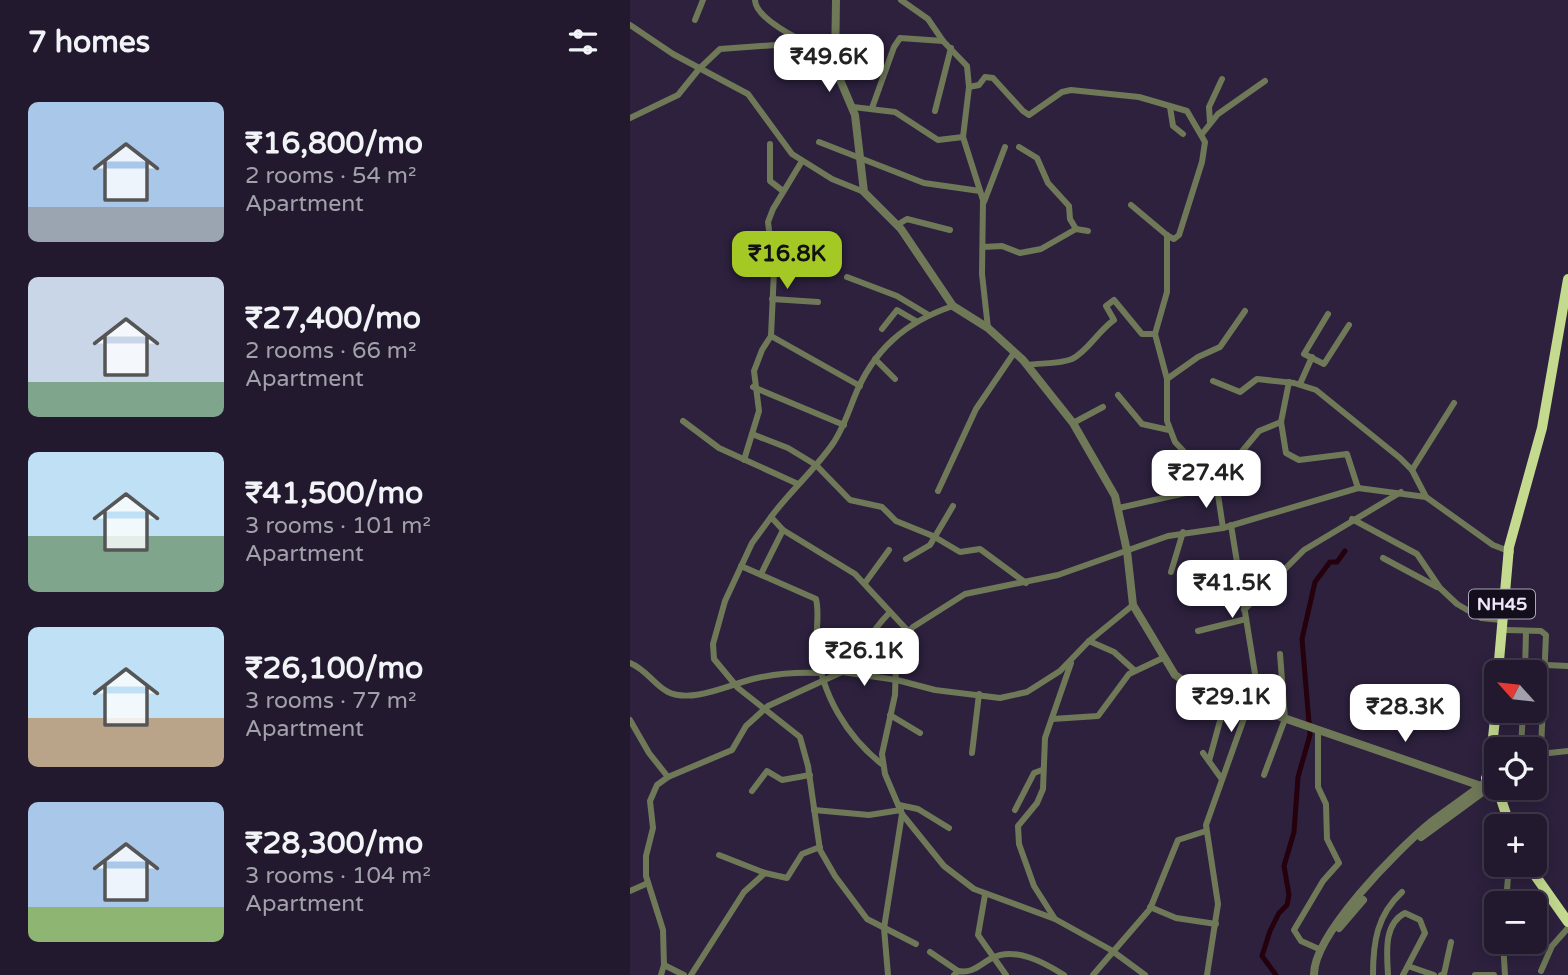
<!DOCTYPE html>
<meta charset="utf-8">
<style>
:root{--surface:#22192e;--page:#2e263a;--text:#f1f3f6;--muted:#a2a0aa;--line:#3f384a;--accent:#a4c824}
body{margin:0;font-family:"Varela Round",sans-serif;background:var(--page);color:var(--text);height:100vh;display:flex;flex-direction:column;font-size:26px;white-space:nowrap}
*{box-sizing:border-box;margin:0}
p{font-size:23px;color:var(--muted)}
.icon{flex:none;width:38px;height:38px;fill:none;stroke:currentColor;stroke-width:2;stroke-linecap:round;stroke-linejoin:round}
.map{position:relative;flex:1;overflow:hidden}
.sheet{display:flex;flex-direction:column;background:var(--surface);width:630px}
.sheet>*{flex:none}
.needle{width:46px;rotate:297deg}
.tools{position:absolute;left:854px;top:660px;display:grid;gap:14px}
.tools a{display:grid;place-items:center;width:63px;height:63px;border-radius:10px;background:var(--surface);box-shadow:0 4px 18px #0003,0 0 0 2px var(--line);font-size:35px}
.price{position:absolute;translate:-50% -60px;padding:0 16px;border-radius:14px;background:#fff;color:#222;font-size:23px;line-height:46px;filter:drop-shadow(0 2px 4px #0008)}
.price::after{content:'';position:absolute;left:50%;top:42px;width:21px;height:16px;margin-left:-10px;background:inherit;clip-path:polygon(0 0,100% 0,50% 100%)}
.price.selected{background:var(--accent);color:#111}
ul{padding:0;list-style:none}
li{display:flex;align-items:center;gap:21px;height:175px;padding:0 28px}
li span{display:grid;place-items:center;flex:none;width:196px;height:140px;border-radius:10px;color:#555}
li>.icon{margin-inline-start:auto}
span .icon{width:84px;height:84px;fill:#fffc;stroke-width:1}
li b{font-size:30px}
h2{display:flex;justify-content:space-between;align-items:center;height:84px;padding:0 28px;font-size:30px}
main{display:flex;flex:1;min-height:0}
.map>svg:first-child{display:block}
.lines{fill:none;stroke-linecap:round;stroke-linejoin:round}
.canal{stroke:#24010d;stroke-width:5}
.minor{stroke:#6f7958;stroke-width:6}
.tertiary{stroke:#6f7958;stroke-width:8}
.trunk{stroke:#c4da8f;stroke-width:10}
.labels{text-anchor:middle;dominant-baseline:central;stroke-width:5;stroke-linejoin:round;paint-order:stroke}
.shield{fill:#130e1b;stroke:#aca6b8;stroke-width:2}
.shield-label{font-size:18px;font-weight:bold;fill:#eee7fb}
</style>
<main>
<section class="sheet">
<h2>7 homes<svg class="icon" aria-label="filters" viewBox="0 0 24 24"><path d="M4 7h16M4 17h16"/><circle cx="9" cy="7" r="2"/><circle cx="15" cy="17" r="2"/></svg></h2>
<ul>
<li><span style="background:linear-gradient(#a9c7e8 75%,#9aa5b1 0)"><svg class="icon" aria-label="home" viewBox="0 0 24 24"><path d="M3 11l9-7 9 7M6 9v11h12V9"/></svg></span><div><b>₹16,800/mo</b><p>2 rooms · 54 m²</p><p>Apartment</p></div></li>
<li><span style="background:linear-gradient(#c9d6e8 75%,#7fa58c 0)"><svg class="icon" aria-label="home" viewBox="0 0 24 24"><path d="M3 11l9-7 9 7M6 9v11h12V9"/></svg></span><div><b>₹27,400/mo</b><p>2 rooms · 66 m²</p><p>Apartment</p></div></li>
<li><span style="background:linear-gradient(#bfe0f5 60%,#7fa58c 0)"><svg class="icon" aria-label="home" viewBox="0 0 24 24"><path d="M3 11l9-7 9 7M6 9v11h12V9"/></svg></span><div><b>₹41,500/mo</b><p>3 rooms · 101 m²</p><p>Apartment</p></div></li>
<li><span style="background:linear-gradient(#bfe0f5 65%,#b9a48a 0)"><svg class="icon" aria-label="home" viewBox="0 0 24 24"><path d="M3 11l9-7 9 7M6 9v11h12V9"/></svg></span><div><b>₹26,100/mo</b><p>3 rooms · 77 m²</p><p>Apartment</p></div></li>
<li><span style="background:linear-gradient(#a9c7e8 75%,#8fb573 0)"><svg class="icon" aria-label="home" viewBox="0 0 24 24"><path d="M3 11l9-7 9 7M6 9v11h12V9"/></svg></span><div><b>₹28,300/mo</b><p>3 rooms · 104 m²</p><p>Apartment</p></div></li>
</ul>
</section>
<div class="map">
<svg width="938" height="975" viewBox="0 0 938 975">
<rect width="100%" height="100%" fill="#2d213e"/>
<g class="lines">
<path class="canal" d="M646 975 632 956 640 931 649 913 657 905 659 895 654 866 664 832 668 777 680 735 672 639 685 582 700 562H707L715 551"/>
<g class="minor">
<path d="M125 0C126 22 184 47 204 55"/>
<path d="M271 0 298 19 313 41 337 66 339 87 333 137 353 200 352 274 358 328"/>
<path d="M65 20 73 0"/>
<path d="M0 25 43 54 118 94 162 154 202 179 234 192"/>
<path d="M339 87 349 85 355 77 363 78 393 111 399 115 432 92 441 90 509 97 557 111 575 142 572 162 549 235 544 239 538 236 501 205"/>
<path d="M223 107 265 112 308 140 333 137"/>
<path d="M540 107 543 126 553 134"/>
<path d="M242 108 264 47 270 38 313 41"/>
<path d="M305 111 321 48"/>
<path d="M0 118 48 95 69 69 90 49 174 43"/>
<path d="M580 123 579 107 592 79"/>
<path d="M572 134 588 114 635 81"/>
<path d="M189 142 294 183 350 191"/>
<path d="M140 144V181L153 191"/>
<path d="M389 147 407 158 418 183 439 206 440 219 446 229"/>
<path d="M172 161 143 209 138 222 144 271 141 336 230 386"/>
<path d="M354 202 375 147"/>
<path d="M267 225 277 219 320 230"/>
<path d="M537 235V292L525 334 537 379V421L545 442 573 472 580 487"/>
<path d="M353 247 372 246 390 253 411 249 446 229 458 231"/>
<path d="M217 277 267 296 297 314"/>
<path d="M142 299 188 302"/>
<path d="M698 314 674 354 694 364 719 325"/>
<path d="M252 329 267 310 286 321"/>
<path d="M245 359 265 379"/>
<path d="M397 365C410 363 430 364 442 359 458 351 468 331 484 320L476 306 484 300 512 334H525"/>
<path d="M537 379 568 357 590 347 615 311"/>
<path d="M583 381 610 392 627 379 664 383 686 390 770 458 782 470 796 497"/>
<path d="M659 382 651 422 656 453 669 460 717 454 728 488"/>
<path d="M670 384 682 357"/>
<path d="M123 387 214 425"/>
<path d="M488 395 512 424 539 430"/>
<path d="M53 421 89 448 168 484"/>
<path d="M443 423 473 407"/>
<path d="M122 434 158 448 186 465 220 500 252 507 266 521 303 536 330 552 350 549 396 583"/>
<path d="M114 460 129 411 124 371 132 350 141 336"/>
<path d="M782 470 824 403"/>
<path d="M308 491 346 409 384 353"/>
<path d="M489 508 582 487"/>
<path d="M141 517 122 543 95 601 83 644 84 659 108 688 170 737 178 766 190 850 205 876 237 919 286 944"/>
<path d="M722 519 787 554 810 588 827 604 851 618 871 620"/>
<path d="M601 525 631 711"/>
<path d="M593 528 587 488 594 473 629 431 651 422"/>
<path d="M753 558 807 587"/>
<path d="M276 559 300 545 323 506"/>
<path d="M111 566 186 599C190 615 185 632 187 648 191 694 217 737 253 765"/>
<path d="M541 572 553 532"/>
<path d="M131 574 153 530"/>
<path d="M235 583 259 550"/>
<path d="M614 610 674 550 771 492"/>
<path d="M875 630 911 631 916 635 910 772"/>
<path d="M278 631 225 574 153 530 141 517C160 491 185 470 204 442 213 428 218 414 224 398 243 350 275 322 323 306"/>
<path d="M568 631 616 619"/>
<path d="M459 641 484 652 504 670"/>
<path d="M0 663C16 669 24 685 38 692 63 704 102 683 127 678 149 673 169 672 191 673"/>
<path d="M441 663 415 738 413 789 407 803 388 826 389 844 404 886 425 919 481 950 515 975"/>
<path d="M874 663 938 666"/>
<path d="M895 672 896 631"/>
<path d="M231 674C231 647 241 632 260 612"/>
<path d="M260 715 290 733"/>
<path d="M422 719 468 716 499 674 535 657"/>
<path d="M0 720 19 753 38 777"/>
<path d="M688 730V787L696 804 697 839 709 863 693 881 664 930 671 941 689 949"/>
<path d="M891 741H911"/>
<path d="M891 749 893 710"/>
<path d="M342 753 349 694"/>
<path d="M573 753 591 778"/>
<path d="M910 754 938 751"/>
<path d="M579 761 596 699"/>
<path d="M634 775 655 719 650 654"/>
<path d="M122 791 137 771 152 780 180 775"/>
<path d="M269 805 288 809 319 828"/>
<path d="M184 810 239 815 271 810"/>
<path d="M385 810 404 773 412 770"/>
<path d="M89 855 135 873 157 878 172 854 190 847"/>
<path d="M0 891 18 883"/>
<path d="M355 895 348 935 376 975"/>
<path d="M876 903 879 864"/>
<path d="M520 907 546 918 586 924"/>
<path d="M425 919 344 889 314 866 272 814 255 774 252 754 265 695 266 663 274 637 283 627 335 594 428 575 538 536 593 528 728 488 796 497 863 545 881 552"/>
<path d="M873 942 875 975"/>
<path d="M300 952 328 971"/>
<path d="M34 965 54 975"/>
<path d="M778 966 804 975"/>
<path d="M911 971 922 946 938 928"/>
<path d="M31 975 34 965 33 930 16 876V856L23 828 20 801 27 785 38 777 102 750 116 726 138 706 212 672 267 680 305 690 370 698 397 692 430 671 459 641 503 605"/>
<path d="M61 975 114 892 135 873"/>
<path d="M258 975 254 928 272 814"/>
<path d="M324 975 328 971C343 974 350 964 362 958 385 946 415 963 434 975"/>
<path d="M463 975 520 909 548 840 576 831"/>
<path d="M577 975 588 904 576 825 618 707"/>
<path d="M743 975C743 942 747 915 772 892"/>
<path d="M758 975C757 954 753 924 775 913L790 920 795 933 773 975"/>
<path d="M811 975 814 974 821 942"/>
<path d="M845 975H864"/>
</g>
<g class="tertiary">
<path d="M206 0 205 68 225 115 234 192 271 229 323 306 358 328 393 360 443 423 485 496 497 551 503 605 545 675 559 684 590 696 851 786"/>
<path d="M791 837 862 785"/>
<path d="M709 928 733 900"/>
<path d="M684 975C683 935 768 849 800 823 817 810 835 798 852 785"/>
</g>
<g class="trunk">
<path d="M868 672 879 547 912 428 938 279"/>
<path d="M859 776 866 709"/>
<path d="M864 783 859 785 856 778 859 775 864 778 880 826"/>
<path d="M897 864 938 922"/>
</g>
</g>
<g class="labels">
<rect class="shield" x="839" y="589.5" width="66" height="29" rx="5"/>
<g class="shield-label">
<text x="872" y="604">NH45</text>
</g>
</g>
</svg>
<div class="tools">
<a><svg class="needle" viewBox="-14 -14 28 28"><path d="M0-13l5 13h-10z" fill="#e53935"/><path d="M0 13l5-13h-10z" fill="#a2a0aa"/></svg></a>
<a><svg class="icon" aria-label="locate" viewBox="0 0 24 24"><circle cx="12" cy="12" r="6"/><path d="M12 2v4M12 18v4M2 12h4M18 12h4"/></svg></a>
<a>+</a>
<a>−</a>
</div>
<b class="price" style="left:199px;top:94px">₹49.6K</b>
<b class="price selected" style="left:157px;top:291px">₹16.8K</b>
<b class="price" style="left:576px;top:510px">₹27.4K</b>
<b class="price" style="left:602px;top:620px">₹41.5K</b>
<b class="price" style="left:234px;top:688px">₹26.1K</b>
<b class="price" style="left:601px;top:734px">₹29.1K</b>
<b class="price" style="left:775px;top:744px">₹28.3K</b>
</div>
</main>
